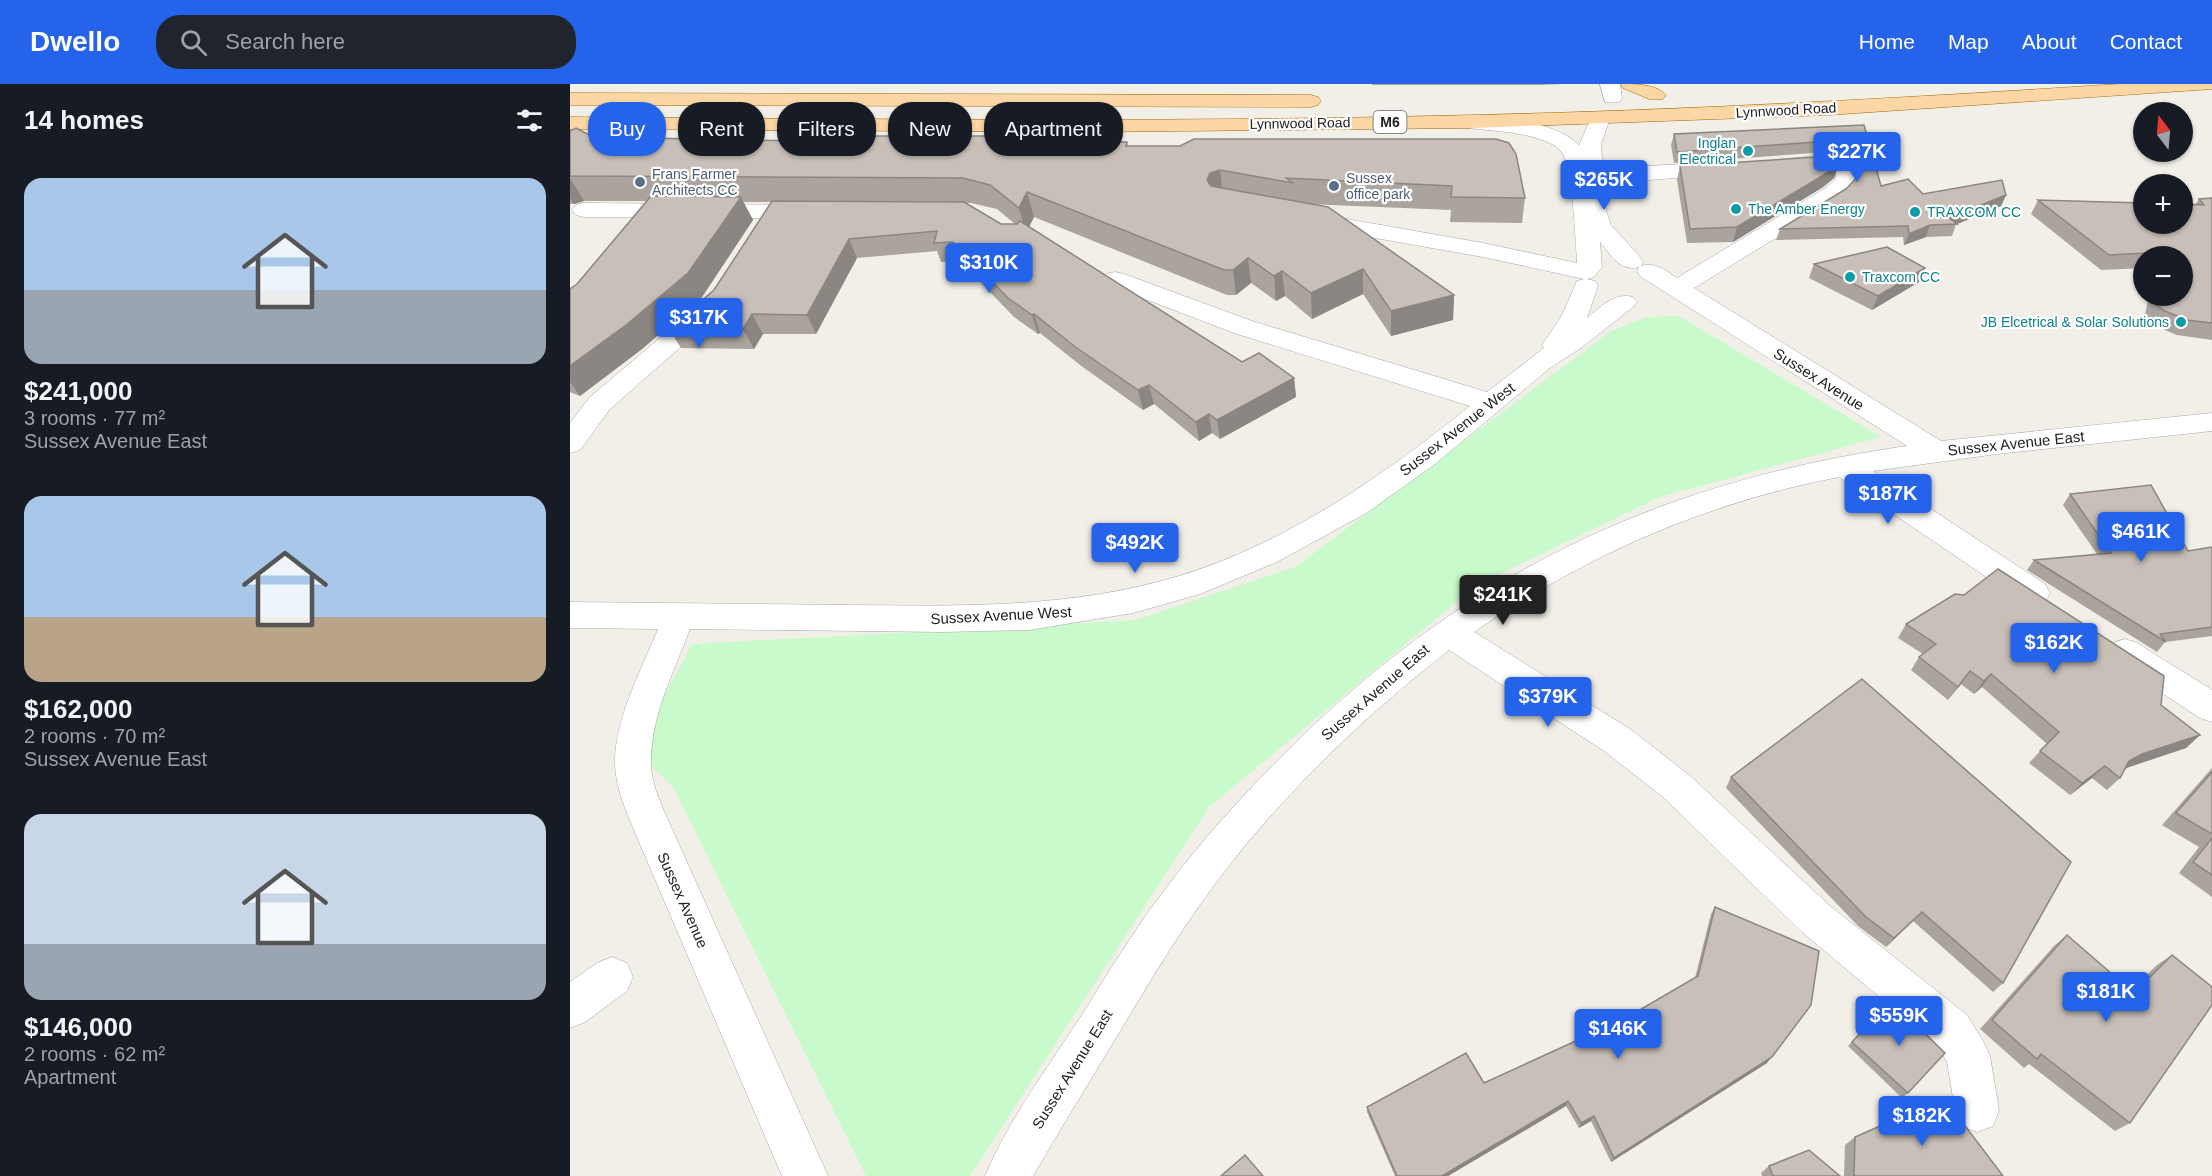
<!DOCTYPE html>
<meta charset="utf-8">
<style>
:root{--surface:#171b24;--page:#20242c;--text:#f1f3f6;--muted:#9ea1a6;--accent:#2563eb}
body{margin:0;font-family:Arial,sans-serif;background:var(--page);color:var(--text);height:100vh;display:flex;flex-direction:column;font-size:22px;white-space:nowrap}
*{box-sizing:border-box;margin:0}
p{font-size:20px;color:var(--muted)}
.icon{flex:none;width:33px;height:33px;fill:none;stroke:currentColor;stroke-width:2;stroke-linecap:round;stroke-linejoin:round}
.map{position:relative;flex:1;overflow:hidden}
.details{display:flex;flex-direction:column;background:var(--surface);width:570px}
.details>*{flex:none}
.banner{position:absolute;left:18px;top:18px;width:570px;height:54px;display:flex;gap:12px}
.needle{width:39px;rotate:344deg}
.buttons{position:absolute;left:1563px;top:18px;display:grid;gap:12px}
.buttons a{display:grid;place-items:center;width:60px;height:60px;border-radius:50%;background:var(--surface);box-shadow:0 2px 4px #0004;font-size:30px}
.price{position:absolute;translate:-50% -51px;padding:0 14px;border-radius:6px;background:var(--accent);color:#fff;font-size:20px;line-height:39px;filter:drop-shadow(0 2px 3px #0008)}
.price::after{content:'';position:absolute;left:50%;top:36px;width:18px;height:14px;margin-left:-9px;background:inherit;clip-path:polygon(0 0,100% 0,50% 100%)}
.price.active{background:#222;color:#fff}
ul{padding:0;list-style:none}
li{display:grid;align-content:center;gap:12px;height:318px;padding:0 24px}
li span{display:grid;place-items:center;height:186px;border-radius:18px;color:#555}
li>.icon{margin-inline-start:auto}
span .icon{width:108px;height:108px;fill:#fffc;stroke-width:1}
li b{font-size:26px}
h2{display:flex;justify-content:space-between;align-items:center;height:72px;padding:0 24px;font-size:26px}
.chip{padding:0 21px;border-radius:24px;background:var(--surface);box-shadow:0 2px 4px #0004;font-size:21px;line-height:54px}
.chip.active{background:var(--accent);color:#fff}
header{display:flex;align-items:center;gap:36px;box-sizing:border-box;height:84px;padding:0 30px;background:var(--accent);color:#fff}
header strong{font-size:28px}
nav{display:flex;gap:33px;margin-inline-start:auto;font-size:21px}
.search{width:420px;height:54px;background:var(--page);display:flex;align-items:center;gap:15px;box-sizing:border-box;padding:0 21px;border-radius:24px;color:var(--muted);font-size:22px}
main{display:flex;flex:1;min-height:0}
.map>svg:first-child{display:block}
.park{fill:#c8facc}
.lines{fill:none;stroke-linecap:round;stroke-linejoin:round}
.minor-casing{stroke:#a9a9a9;stroke-width:1}
.major-casing{stroke:#a06b00;stroke-width:1}
.minor{fill:#fff;fill-rule:evenodd}
.major{fill:#fcd6a4;fill-rule:evenodd}
.wall{fill:#aba49e;fill-rule:evenodd}
.shaded-wall{fill:#8b8681}
.building{fill:#c7bfb8;stroke:#8b8681;stroke-width:1.5}
.culture-dot{fill:#0f9aa8;stroke:#fff;stroke-width:2}
.service-dot{fill:#5c6f8a;stroke:#fff;stroke-width:2}
.labels{text-anchor:middle;dominant-baseline:central;stroke-width:4.5;stroke-linejoin:round;paint-order:stroke}
.far-street-label{font-size:14px;fill:#222;stroke:#fff}
.shield{fill:#fff;stroke:#646464;stroke-width:1.5}
.shield-label{font-size:14px;font-weight:bold;fill:#222}
.far-culture-label{font-size:14px;fill:#0d838f;stroke:#fff;text-anchor:start}
.far-service-label{font-size:14px;fill:#4e5e75;stroke:#fff;text-anchor:start}
.street-label{font-size:15px;fill:#222;stroke:#fff}
</style>
<header>
<strong>Dwello</strong>
<div class="search"><svg class="icon" aria-label="search" viewBox="0 0 24 24"><circle cx="10" cy="10" r="6"/><path d="M15 15l6 6"/></svg>Search here</div>
<nav><a>Home</a><a>Map</a><a>About</a><a>Contact</a></nav>
</header>
<main>
<section class="details">
<h2>14 homes<svg class="icon" aria-label="filters" viewBox="0 0 24 24"><path d="M4 7h16M4 17h16"/><circle cx="9" cy="7" r="2"/><circle cx="15" cy="17" r="2"/></svg></h2>
<ul>
<li><span style="background:linear-gradient(#a9c7e8 60%,#9aa5b1 0)"><svg class="icon" aria-label="home" viewBox="0 0 24 24"><path d="M3 11l9-7 9 7M6 9v11h12V9"/></svg></span><div><b>$241,000</b><p>3 rooms · 77 m²</p><p>Sussex Avenue East</p></div></li>
<li><span style="background:linear-gradient(#a9c7e8 65%,#b9a48a 0)"><svg class="icon" aria-label="home" viewBox="0 0 24 24"><path d="M3 11l9-7 9 7M6 9v11h12V9"/></svg></span><div><b>$162,000</b><p>2 rooms · 70 m²</p><p>Sussex Avenue East</p></div></li>
<li><span style="background:linear-gradient(#c9d6e8 70%,#9aa5b1 0)"><svg class="icon" aria-label="home" viewBox="0 0 24 24"><path d="M3 11l9-7 9 7M6 9v11h12V9"/></svg></span><div><b>$146,000</b><p>2 rooms · 62 m²</p><p>Apartment</p></div></li>
</ul>
</section>
<div class="map">
<svg width="1642" height="1092" viewBox="0 0 1642 1092">
<rect width="100%" height="100%" fill="#f2efe9"/>
<path class="park" d="M1109 232 1311 353 1090 413 907 501 639 723 400 1092H296L103 703 65 666 122 560 566 536 725 483 1041 247 1077 233Z"/>
<g class="lines">
<g class="minor-casing">
<g id="minor">
<path d="M1030 0H1050L1052 14 1049 18H1035Z"/>
<path d="M1030 28 1037 30 1040 34 1031 60 1035 123 1041 141 1070 173 1073 178 1071 182C1085 178 1095 186 1107 194L1254 105 1266 95V88L1261 84 1226 87 1218 85 1215 80 1218 75 1259 70 1281 77 1288 88V97L1270 115 1124 204 1371 357 1642 329V347L1427 370 1303 387 1475 500 1480 509 1475 518 1464 521 1453 518 1269 393C1135 419 1016 471 904 548L1060 645 1119 691 1260 822 1397 931 1413 957 1420 972 1429 1026 1423 1042 1407 1048 1391 1042 1385 1026 1377 978 1367 961 1232 848 1093 713 1034 667 879 566C795 632 716 707 651 792 612 843 580 897 547 952 519 999 490 1045 463 1092H415C439 1035 483 976 517 923 544 879 571 836 603 795 638 749 677 707 718 666 897 489 1087 398 1337 362L1070 192 1067 187 1069 183C1050 188 1041 171 1030 158L1032 183 1024 193 1017 195 1025 197 1028 202 1017 234C1031 223 1044 208 1063 213L1067 218 1063 223 1011 264 980 284 865 380 798 428 707 478 630 510 563 529 459 546 373 548 120 545C104 588 79 635 81 683 82 698 88 713 94 727L258 1092H212L67 753C59 733 49 713 46 691 39 645 71 587 88 545L0 544V518C92 519 185 520 277 521 390 522 499 525 609 492 717 459 813 392 900 322L664 249 536 200 533 195 536 190 545 188 554 190 682 237 917 308 974 264 972 261 991 233 1007 197 1014 195 913 173 743 143 735 141 731 136 735 131 743 129 913 159 1007 179C1006 159 1002 83 993 70 979 48 921 47 897 44L890 42 886 38 890 34 897 32C933 35 981 35 1009 61L1023 30Z"/>
<path d="M1153 78 1161 80 1164 85 1161 90 1078 96 1070 94 1067 89 1070 84 1078 82Z"/>
<path d="M14 119 241 121 249 123 253 128 249 133 241 135 14 133 6 131 2 126 6 121Z"/>
<path d="M138 218 147 221 151 226 147 231 40 325 10 366 0 369V339L20 313 129 221Z"/>
<path d="M1555 555 1567 559 1642 606V638L1630 634 1543 577 1538 568 1543 559Z"/>
<path d="M42 873 57 879 63 893 57 907 15 938 0 944V898L27 879Z"/>
</g>
</g>
<g class="major-casing">
<g id="major">
<path d="M1050 0C1065 0 1087 0 1096 11L1093 15H1079L1053 4Z"/>
<path d="M1550 0H1642V5L1258 31 901 44 515 48 0 45V33C301 35 603 39 904 31 1120 26 1335 14 1550 0Z"/>
<path d="M0 9 741 11 748 13 751 17 748 21 741 23 0 21Z"/>
</g>
</g>
<use href="#minor" class="minor"/>
<use href="#major" class="major"/>
</g>
<g class="wall">
<path d="M802 0H992L970 1H802Z"/>
<path d="M1294 41 1311 102 1353 110 1436 111 1431 122 1386 140 1382 152 1356 153 1334 161 1333 153 1206 156 1210 145 1276 105 1290 91 1289 83 1286 77 1276 72 1257 68 1104 79 1101 61 1104 50Z"/>
<path d="M0 47 23 53 230 57 467 52 468 53 536 54 537 58H557L558 62H610L624 55 955 114 952 139 880 138 881 126 737 120 884 211 883 236 821 252 793 210 742 235 715 212 706 217 681 199 666 211H657L464 133 459 143 672 278 724 294 726 313 650 355 642 349 629 357 584 320 573 326 510 281 470 249 468 250 444 233 390 177 371 178 367 167 287 174 246 250H193L184 265 111 264 99 245 144 206 202 118H173L183 136 132 213 72 265 10 312 0 308V205L7 200 77 117H14L4 120H0ZM395 119H401L427 125 445 140H431Z"/>
<path d="M1269 80 1264 94 1253 103 1163 158 1117 159 1107 96 1110 82Z"/>
<path d="M1642 114V256L1607 251 1585 242 1574 234 1579 212H1612V172H1574V184L1531 186 1461 130 1468 116 1625 121 1629 115Z"/>
<path d="M1244 180 1355 184 1349 198 1302 226 1239 194Z"/>
<path d="M1500 410 1618 467 1642 463V552L1595 558 1587 568 1457 486 1464 476 1527 470 1493 421Z"/>
<path d="M1336 540 1591 621 1630 651 1616 664 1559 683 1555 685 1550 694 1537 706 1522 694 1500 711 1459 679 1477 660 1412 603 1404 610 1391 600 1378 616 1341 586 1349 573 1353 570 1328 554Z"/>
<path d="M1292 595 1433 899 1423 908 1343 837 1316 863 1288 842 1156 704 1161 693Z"/>
<path d="M1642 684V813L1609 789 1629 763 1592 741Z"/>
<path d="M1145 823 1197 979 1041 1078 1021 1037 1009 1044 996 1022 878 1092H825L797 1028V1023L914 999 1056 934 1125 894 1141 830Z"/>
<path d="M1497 851 1561 906 1587 881 1602 871 1560 1039 1545 1047 1459 980 1454 984 1410 945 1484 862Z"/>
<path d="M1316 921 1338 1009 1332 1014 1278 962Z"/>
<path d="M1285 1053 1433 1092H1274L1275 1061Z"/>
<path d="M1199 1082 1270 1092H1192L1191 1089Z"/>
</g>
<g class="shaded-wall">
<path d="M1269 80 1264 94 1253 103 1163 158 1167 143Z"/>
<path d="M650 86 653 111 643 114 637 96 640 89Z"/>
<path d="M0 94 14 117 4 120 0 114Z"/>
<path d="M457 108 464 133 456 149 449 124Z"/>
<path d="M1436 111 1431 122 1385 141 1379 134Z"/>
<path d="M171 113 183 136 132 213 72 265 10 312 0 298V282Z"/>
<path d="M1360 141 1356 153 1334 161 1339 150Z"/>
<path d="M279 155 287 174 246 250 237 231Z"/>
<path d="M678 174 681 199 666 211 663 186Z"/>
<path d="M1355 184 1349 198 1302 226 1308 212Z"/>
<path d="M793 185V210L742 235 741 209Z"/>
<path d="M712 187 715 212 706 217 704 192Z"/>
<path d="M884 211 883 236 821 252V227Z"/>
<path d="M182 230 193 250 184 265 173 245Z"/>
<path d="M464 230 470 249 468 250 462 231Z"/>
<path d="M724 294 726 313 650 355 647 336Z"/>
<path d="M579 301 584 320 573 326 568 306Z"/>
<path d="M639 330 642 349 629 357 626 338Z"/>
<path d="M1400 587 1391 600 1378 616 1388 603Z"/>
<path d="M1421 590 1412 603 1404 610 1414 597Z"/>
<path d="M1630 651 1616 664 1559 683 1547 689 1559 677 1572 670Z"/>
<path d="M1535 682 1522 694 1500 711 1512 699Z"/>
<path d="M1352 828 1343 837 1316 863 1324 854Z"/>
<path d="M1202 973 1197 979 1041 1078 1044 1074Z"/>
<path d="M998 1017 996 1022 878 1092H872Z"/>
<path d="M1024 1032 1021 1037 1009 1044 1011 1039Z"/>
</g>
<g class="building">
<path d="M1294 41 1311 102 1338 95 1353 110 1432 96 1436 111 1379 134 1387 140 1360 141 1339 150 1338 142 1210 145 1276 105 1294 86 1293 72 1289 66 1280 60 1260 57 1107 68 1104 50Z"/>
<path d="M6 44 23 53 230 57 233 52H467V53L536 54 535 58H557L556 62H610L624 55H926L939 59 946 70 955 114 881 113 882 102 716 94 723 99 650 86 640 89 637 96 641 102 758 123 884 211 821 227 793 185 741 209 712 187 704 192 678 174 663 186H654L457 108 449 124 420 101 393 94 0 92V47Z"/>
<path d="M1261 72 1269 76V80L1257 89 1167 143 1120 145 1110 82Z"/>
<path d="M81 112 171 113 118 189 56 241 0 282V205L7 200Z"/>
<path d="M1642 114V239L1617 236 1595 227 1583 219 1585 212H1612V172H1594L1595 168 1539 171 1468 116 1574 119V140H1612V120L1634 121 1629 115Z"/>
<path d="M202 117 394 118 431 140H447L450 137 672 278 689 269 724 294 647 336 639 330 626 338 579 301 568 306 504 262 464 230 462 231 438 214 383 158 364 159 367 147 279 155 237 231 182 230 173 245H99L144 206Z"/>
<path d="M1317 163 1355 184 1308 212 1244 180Z"/>
<path d="M1581 401 1618 467 1642 463V543L1590 550 1596 558 1464 476 1541 469 1500 410Z"/>
<path d="M1428 485 1594 592 1591 621 1630 651 1572 670 1559 677 1550 694 1535 682 1512 699 1470 667 1489 648 1421 590 1414 597 1400 587 1388 603 1349 573 1366 560 1336 540 1385 510 1394 511Z"/>
<path d="M1292 595 1501 778 1433 899 1352 828 1324 854 1296 833 1161 693Z"/>
<path d="M1642 688V750L1606 729Z"/>
<path d="M1642 754V791L1623 778Z"/>
<path d="M1145 823 1249 867 1241 921 1202 973 1044 1074 1024 1032 1011 1039 998 1017 872 1092H827L797 1023 896 969 914 999 1056 934 1128 892Z"/>
<path d="M1497 851 1564 909 1602 871 1642 903V921L1560 1039 1471 970 1467 975 1422 936Z"/>
<path d="M1321 916 1375 969 1338 1009 1282 958Z"/>
<path d="M1374 1014 1433 1092H1284L1285 1053Z"/>
<path d="M1239 1066 1270 1092H1203L1199 1082Z"/>
<path d="M675 1071 693 1092H651Z"/>
</g>
<g class="culture-dot">
<circle cx="1178" cy="67" r="6"/>
<circle cx="1166" cy="125" r="6"/>
<circle cx="1345" cy="128" r="6"/>
<circle cx="1280" cy="193" r="6"/>
<circle cx="1611" cy="238" r="6"/>
</g>
<g class="service-dot">
<circle cx="70" cy="98" r="6"/>
<circle cx="764" cy="102" r="6"/>
</g>
<g class="labels">
<g class="far-street-label">
<text transform="translate(1216 26) rotate(-3)">Lynnwood Road</text>
<text transform="translate(730 39) rotate(-1)">Lynnwood Road</text>
</g>
<rect class="shield" x="803.5" y="27" width="33" height="22" rx="4.5"/>
<g class="shield-label">
<text x="820" y="38">M6</text>
</g>
<g class="far-culture-label">
<text x="1166" y="59" text-anchor="end">Inglan<tspan x="1166" dy="16">Electrical</tspan></text>
<text x="1178" y="125">The Amber Energy</text>
<text x="1357" y="128">TRAXCOM CC</text>
<text x="1292" y="193">Traxcom CC</text>
<text x="1599" y="238" text-anchor="end">JB Elcetrical &amp; Solar Solutions</text>
</g>
<g class="far-service-label">
<text x="82" y="90">Frans Farmer<tspan x="82" dy="16">Architects CC</tspan></text>
<text x="776" y="94">Sussex<tspan x="776" dy="16">office park</tspan></text>
</g>
<g class="street-label">
<text transform="translate(1249 295) rotate(32)">Sussex Avenue</text>
<text transform="translate(887 345) rotate(-38)">Sussex Avenue West</text>
<text transform="translate(1446 359) rotate(-6)">Sussex Avenue East</text>
<text transform="translate(431 531) rotate(-3)">Sussex Avenue West</text>
<text transform="translate(805 608) rotate(-41)">Sussex Avenue East</text>
<text transform="translate(113 816) rotate(66)">Sussex Avenue</text>
<text transform="translate(502 985) rotate(-58)">Sussex Avenue East</text>
</g>
</g>
</svg>
<div class="buttons">
<a><svg class="needle" viewBox="-14 -14 28 28"><path d="M0-13l5 13h-10z" fill="#e53935"/><path d="M0 13l5-13h-10z" fill="#9ea1a6"/></svg></a>
<a>+</a>
<a>−</a>
</div>
<b class="price" style="left:1287px;top:99px">$227K</b>
<b class="price" style="left:1034px;top:127px">$265K</b>
<b class="price" style="left:419px;top:210px">$310K</b>
<b class="price" style="left:129px;top:265px">$317K</b>
<b class="price" style="left:1318px;top:441px">$187K</b>
<b class="price" style="left:1571px;top:479px">$461K</b>
<b class="price" style="left:565px;top:490px">$492K</b>
<b class="price active" style="left:933px;top:542px">$241K</b>
<b class="price" style="left:1484px;top:590px">$162K</b>
<b class="price" style="left:978px;top:644px">$379K</b>
<b class="price" style="left:1536px;top:939px">$181K</b>
<b class="price" style="left:1329px;top:963px">$559K</b>
<b class="price" style="left:1048px;top:976px">$146K</b>
<b class="price" style="left:1352px;top:1063px">$182K</b>
<div class="banner">
<a class="chip active">Buy</a>
<a class="chip">Rent</a>
<a class="chip">Filters</a>
<a class="chip">New</a>
<a class="chip">Apartment</a>
</div>
</div>
</main>
